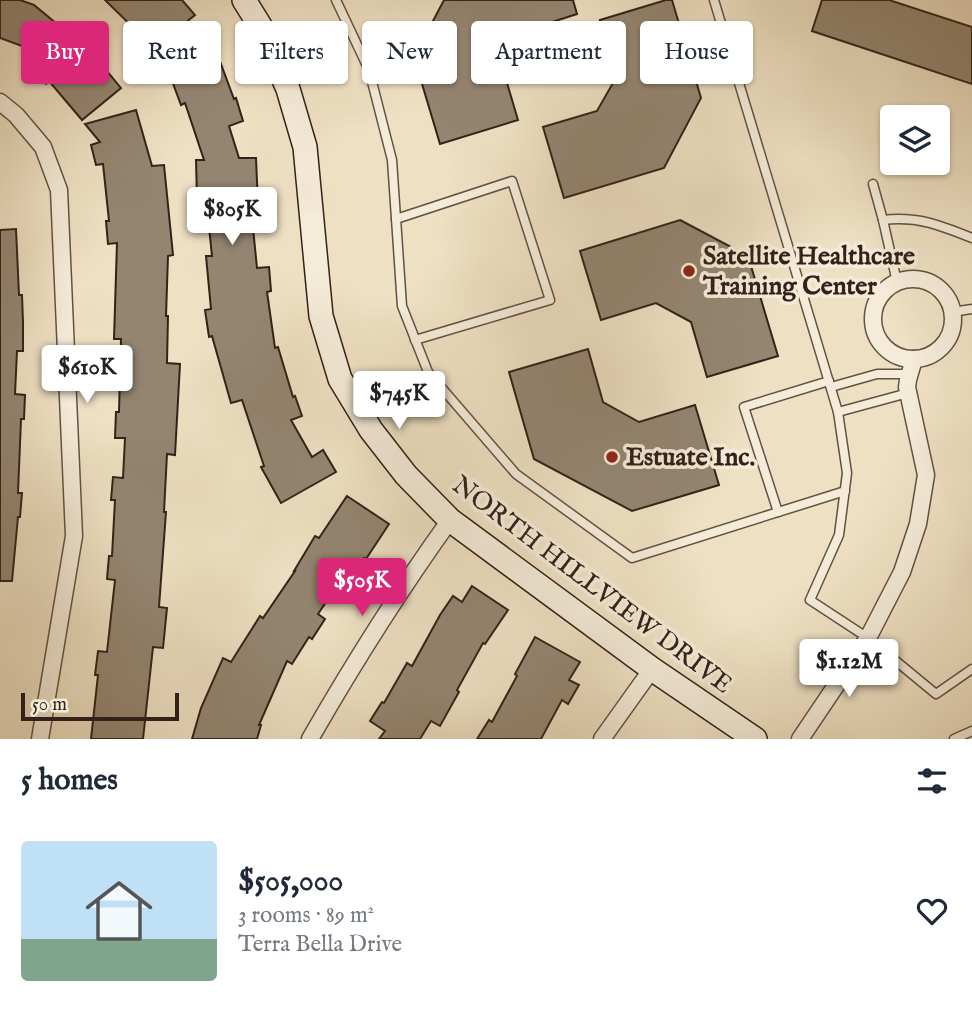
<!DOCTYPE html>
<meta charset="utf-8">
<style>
:root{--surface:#fff;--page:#f6f6f7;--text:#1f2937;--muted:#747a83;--line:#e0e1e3;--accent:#db2777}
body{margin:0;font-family:"IM FELL English",serif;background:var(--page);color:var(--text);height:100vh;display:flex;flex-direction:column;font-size:26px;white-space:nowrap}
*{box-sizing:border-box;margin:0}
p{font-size:23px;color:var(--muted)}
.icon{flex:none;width:38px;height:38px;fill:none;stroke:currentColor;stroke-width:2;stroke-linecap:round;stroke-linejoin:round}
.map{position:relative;height:739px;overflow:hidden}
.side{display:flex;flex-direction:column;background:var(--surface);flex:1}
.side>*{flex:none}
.top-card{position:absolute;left:21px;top:21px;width:931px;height:63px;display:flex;gap:14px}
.fabs{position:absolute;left:880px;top:105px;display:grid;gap:14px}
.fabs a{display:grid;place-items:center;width:70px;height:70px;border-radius:7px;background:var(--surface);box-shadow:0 2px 5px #0004;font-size:35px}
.scale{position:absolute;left:21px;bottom:18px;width:158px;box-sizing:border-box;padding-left:7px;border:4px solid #322219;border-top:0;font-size:19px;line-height:24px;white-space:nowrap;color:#322219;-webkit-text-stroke:5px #f4ebd8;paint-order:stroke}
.price{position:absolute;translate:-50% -60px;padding:0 16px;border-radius:7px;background:#fff;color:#222;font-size:23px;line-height:46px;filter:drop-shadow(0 2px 4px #0008)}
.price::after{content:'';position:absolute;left:50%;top:42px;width:21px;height:16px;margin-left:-10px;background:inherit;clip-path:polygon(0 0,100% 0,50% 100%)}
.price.active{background:var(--accent);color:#fff}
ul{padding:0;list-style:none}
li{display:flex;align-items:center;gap:21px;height:175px;padding:0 21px}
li+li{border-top:2px solid var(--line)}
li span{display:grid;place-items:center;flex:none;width:196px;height:140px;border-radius:7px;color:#555}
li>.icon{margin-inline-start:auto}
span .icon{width:84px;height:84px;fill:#fffc;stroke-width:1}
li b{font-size:30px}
h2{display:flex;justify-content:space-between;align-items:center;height:84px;padding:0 21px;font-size:30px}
.pill{padding:0 24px;border-radius:7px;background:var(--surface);box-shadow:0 2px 5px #0004;font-size:24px;line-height:63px}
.pill.active{background:var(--accent);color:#fff}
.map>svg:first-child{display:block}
.building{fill:#948571;stroke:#322219;stroke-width:2}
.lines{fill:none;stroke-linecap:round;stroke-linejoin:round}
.lane-casing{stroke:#615244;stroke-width:11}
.street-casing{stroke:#615244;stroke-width:19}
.secondary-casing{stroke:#322219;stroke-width:26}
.lane{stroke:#f4ebd8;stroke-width:8}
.street{stroke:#f4ebd8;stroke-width:16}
.secondary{stroke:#f4ebd8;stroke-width:23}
.poi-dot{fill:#8f2418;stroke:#f4ebd8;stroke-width:2.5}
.labels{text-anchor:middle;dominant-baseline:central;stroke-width:7;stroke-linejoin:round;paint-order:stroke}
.poi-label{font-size:26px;font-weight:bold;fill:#322219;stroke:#f4ebd8;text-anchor:start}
.street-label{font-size:26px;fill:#322219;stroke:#f4ebd8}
</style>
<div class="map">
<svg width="972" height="739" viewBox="0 0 972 739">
<rect width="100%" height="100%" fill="#eee0c3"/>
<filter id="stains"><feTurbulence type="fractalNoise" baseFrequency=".00286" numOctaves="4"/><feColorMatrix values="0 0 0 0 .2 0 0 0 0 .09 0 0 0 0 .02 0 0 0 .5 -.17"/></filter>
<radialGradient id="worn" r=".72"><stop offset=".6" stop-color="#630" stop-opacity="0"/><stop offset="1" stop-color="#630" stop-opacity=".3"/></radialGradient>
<g class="building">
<path d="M0 0H20L34 5 92 53 121 88 82 120 49 81 46 84 28 69 41 53 0 38Z"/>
<path d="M105 0H182L195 15 185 23 208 50 215 48 234 99 236 98 243 121 229 126 239 158H256L258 205 261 204 263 227 253 228 257 268 269 267 271 291 267 292 275 348 278 347 293 397 295 396 302 416 291 420 312 457 323 450 336 472 281 503 261 467 264 466 242 400 231 403 212 336 209 337 205 310 211 309 206 256H212L206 198H197L196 160H204L185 103 181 105 168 70 145 43 147 41Z"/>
<path d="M444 0H573L577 14 521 32 502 66 518 120 440 144 414 57Z"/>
<path d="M666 0H672L701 98 664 168 564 198 543 127 597 111 617 76 600 20Z"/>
<path d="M822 0H889L972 27V84L812 31Z"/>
<path d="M136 110 152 166 164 165 173 255 168 256 166 316H168L167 363 180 364 175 455 167 454 164 512H166L159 607 167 608 163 648 153 647 143 739H91L98 675H95L98 651 107 652 115 580 107 579 109 556H112L115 500H111L113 477 123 478 125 438H115L116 412H119L121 339H114L117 243 108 244 106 221H109L103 164 96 165 91 145 100 142 85 124Z"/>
<path d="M680 220 748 256 778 356 707 377 691 322 656 303 601 320 580 251Z"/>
<path d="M16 229 19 295H22L23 322V351H17L15 394 25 395 24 419H21L18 493H22L20 517H18L12 581H0V230Z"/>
<path d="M588 349 603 402 639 422 695 405 719 485 632 511 534 459 509 372Z"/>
<path d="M347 496 389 524 366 559 364 558 348 584 341 580 318 614 325 619 312 639 309 637 292 664 287 661 259 725H261L257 739H192L201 708 223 658 231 662 260 616 263 618 295 571H294L315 536 319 538Z"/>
<path d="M472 586 508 610 485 644 483 643 457 690 459 692 440 726 431 721 420 739H379L385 731 370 721 382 702 384 703 407 663 412 666 440 615 453 596 462 602Z"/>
<path d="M535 637 580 662 569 680 579 685 568 704 562 700 541 739H477L489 720 492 722 517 676 515 674Z"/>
</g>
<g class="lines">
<g class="lane-casing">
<g id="lane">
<path d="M336 0 369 70 392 160 402 306 428 372 516 474 632 558 845 491"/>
<path d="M714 0 838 412 847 473 839 535 810 600 868 638 936 694 972 669"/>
<path d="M873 184 883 220 897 282"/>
<path d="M396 219 512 181 550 300 415 340"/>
<path d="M883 220C918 216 940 225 972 238"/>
<path d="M952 312 972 309"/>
<path d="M831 387 877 374H909"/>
<path d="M838 412 908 393"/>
<path d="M778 512 744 407 829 381"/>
<path d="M954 739 972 731"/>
</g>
</g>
<g class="street-casing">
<g id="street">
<path d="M0 102 16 115 43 147 59 190 74 536 40 739"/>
<circle cx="913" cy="319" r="40"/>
<path d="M310 739C353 664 399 591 450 520"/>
<path d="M602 739 652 669"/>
<path d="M800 739 868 638 902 572 918 524 926 475 907 387 908 380 914 359"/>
</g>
</g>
<g class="secondary-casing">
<path id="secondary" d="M244 0 262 29 288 89 305 147 321 316 340 379 371 430 406 475 450 520 652 669 755 739"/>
</g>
<use href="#lane" class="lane"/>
<use href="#street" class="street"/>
<use href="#secondary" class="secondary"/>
</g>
<g class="poi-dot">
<circle cx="689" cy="271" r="7"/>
<circle cx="612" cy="457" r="7"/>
</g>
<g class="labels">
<g class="poi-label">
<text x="703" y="256">Satellite Healthcare<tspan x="703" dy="30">Training Center</tspan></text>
<text x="626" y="457">Estuate Inc.</text>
</g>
<g class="street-label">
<text transform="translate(592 585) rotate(37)">NORTH HILLVIEW DRIVE</text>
</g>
</g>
<rect width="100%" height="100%" filter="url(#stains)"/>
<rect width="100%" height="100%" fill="url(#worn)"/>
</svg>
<div class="fabs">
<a><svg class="icon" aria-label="layers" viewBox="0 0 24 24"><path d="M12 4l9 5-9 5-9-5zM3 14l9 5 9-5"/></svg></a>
</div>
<div class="scale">50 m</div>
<b class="price" style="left:232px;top:247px">$805K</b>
<b class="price" style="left:87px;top:405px">$610K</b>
<b class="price" style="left:399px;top:431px">$745K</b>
<b class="price active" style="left:362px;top:618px">$505K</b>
<b class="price" style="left:849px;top:699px">$1.12M</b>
<div class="top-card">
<a class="pill active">Buy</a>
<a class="pill">Rent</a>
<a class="pill">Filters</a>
<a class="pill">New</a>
<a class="pill">Apartment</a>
<a class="pill">House</a>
</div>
</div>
<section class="side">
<h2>5 homes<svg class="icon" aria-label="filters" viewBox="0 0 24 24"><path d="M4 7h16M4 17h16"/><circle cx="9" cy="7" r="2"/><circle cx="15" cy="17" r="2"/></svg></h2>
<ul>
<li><span style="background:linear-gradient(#bfe0f5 70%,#7fa58c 0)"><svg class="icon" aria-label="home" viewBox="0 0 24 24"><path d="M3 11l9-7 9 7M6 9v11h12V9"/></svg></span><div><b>$505,000</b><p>3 rooms · 89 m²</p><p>Terra Bella Drive</p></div><svg class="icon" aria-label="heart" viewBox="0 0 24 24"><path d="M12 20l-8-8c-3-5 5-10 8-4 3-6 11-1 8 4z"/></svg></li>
</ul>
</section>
